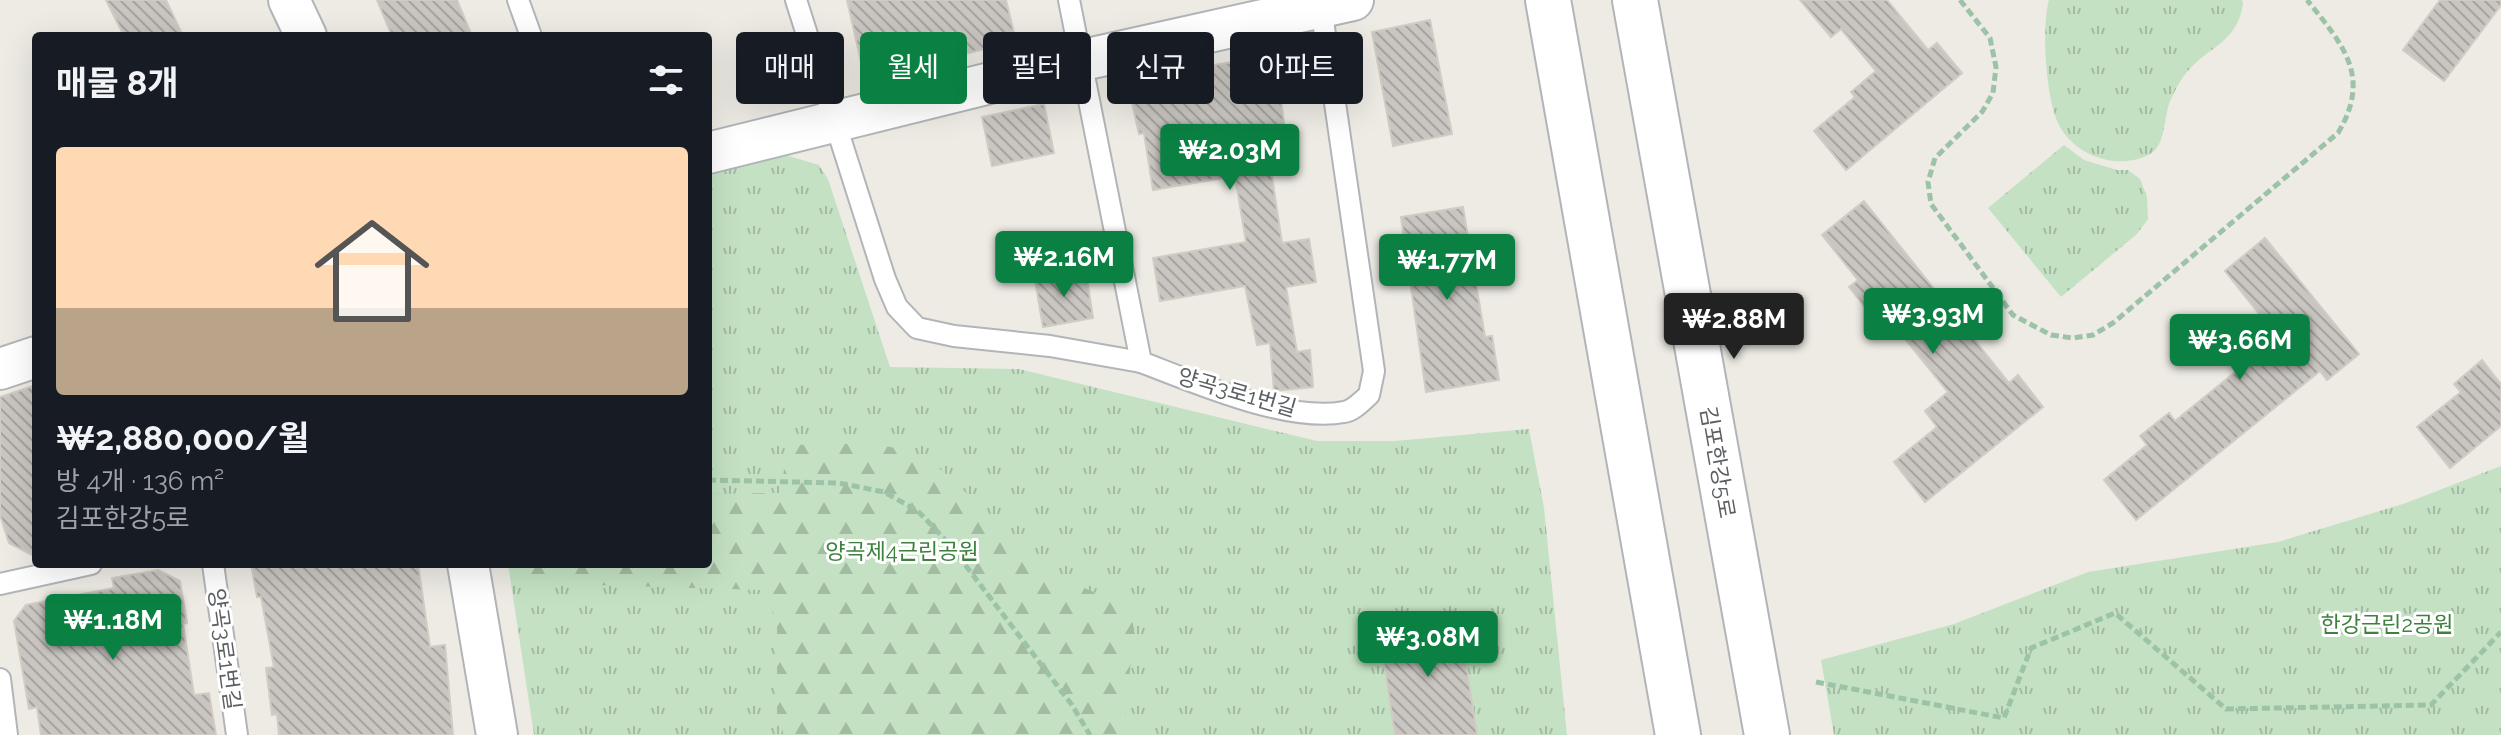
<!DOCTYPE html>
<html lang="ko">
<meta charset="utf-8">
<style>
:root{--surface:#171b24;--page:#20242c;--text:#f1f3f6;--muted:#9ea1a6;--line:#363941;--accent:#0b8043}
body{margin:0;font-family:Raleway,"Noto Sans KR",sans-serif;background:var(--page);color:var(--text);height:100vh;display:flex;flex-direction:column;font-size:30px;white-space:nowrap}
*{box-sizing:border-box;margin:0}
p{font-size:26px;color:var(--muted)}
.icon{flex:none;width:44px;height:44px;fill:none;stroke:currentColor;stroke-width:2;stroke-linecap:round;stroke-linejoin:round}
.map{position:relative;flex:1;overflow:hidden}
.side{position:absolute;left:32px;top:32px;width:680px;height:536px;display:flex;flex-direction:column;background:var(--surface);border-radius:8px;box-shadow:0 8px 32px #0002}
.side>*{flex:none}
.banner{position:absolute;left:736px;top:32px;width:760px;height:72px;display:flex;gap:16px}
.price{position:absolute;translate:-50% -68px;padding:0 18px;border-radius:8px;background:var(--accent);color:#fff;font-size:26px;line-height:52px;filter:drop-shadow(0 2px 4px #0008)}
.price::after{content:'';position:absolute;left:50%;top:48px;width:24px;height:18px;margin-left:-12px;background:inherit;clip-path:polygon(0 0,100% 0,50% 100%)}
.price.on{background:#222;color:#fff}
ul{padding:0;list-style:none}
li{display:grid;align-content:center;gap:16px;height:424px;padding:0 24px}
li+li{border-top:2px solid var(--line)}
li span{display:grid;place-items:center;height:248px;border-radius:8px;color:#555}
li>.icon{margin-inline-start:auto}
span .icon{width:144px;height:144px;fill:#fffc;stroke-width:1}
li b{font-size:34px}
h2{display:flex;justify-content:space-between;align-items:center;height:96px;padding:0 24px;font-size:34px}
.tag{padding:0 28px;border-radius:8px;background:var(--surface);box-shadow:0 8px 32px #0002;font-size:28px;line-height:72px}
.tag.on{background:var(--accent);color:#fff}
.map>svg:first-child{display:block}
.grass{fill:url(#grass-tufts)}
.forest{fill:url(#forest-firs)}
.building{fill:url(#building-back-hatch);stroke:#d1ccc3;stroke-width:2}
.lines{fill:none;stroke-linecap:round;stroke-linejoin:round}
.service-casing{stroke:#b2b5b8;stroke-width:24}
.minor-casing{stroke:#b2b5b8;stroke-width:44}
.tertiary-casing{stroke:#b2b5b8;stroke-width:48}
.path{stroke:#9dc3a7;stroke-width:5;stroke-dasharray:8 4;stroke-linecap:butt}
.service{stroke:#fff;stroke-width:20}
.minor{stroke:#fff;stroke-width:40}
.tertiary{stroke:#fff;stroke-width:44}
.labels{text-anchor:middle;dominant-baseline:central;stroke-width:6;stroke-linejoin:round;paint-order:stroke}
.street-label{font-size:22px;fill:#5c6063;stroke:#fff}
.park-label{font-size:22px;fill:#3e813f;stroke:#fff}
</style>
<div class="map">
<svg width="2501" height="735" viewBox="0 0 2501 735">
<defs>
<pattern id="grass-tufts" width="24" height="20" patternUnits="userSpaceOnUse" patternTransform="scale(2)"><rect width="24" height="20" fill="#c4e2c3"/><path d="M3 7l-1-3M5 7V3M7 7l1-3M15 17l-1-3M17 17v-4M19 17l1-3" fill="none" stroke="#a2bba2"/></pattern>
<pattern id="forest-firs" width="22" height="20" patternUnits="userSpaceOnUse" patternTransform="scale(2)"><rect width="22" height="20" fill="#c4e2c3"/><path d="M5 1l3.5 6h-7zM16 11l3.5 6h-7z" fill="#a2bba2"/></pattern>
<pattern id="building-back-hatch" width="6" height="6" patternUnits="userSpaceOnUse" patternTransform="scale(2)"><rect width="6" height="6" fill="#c9c6c1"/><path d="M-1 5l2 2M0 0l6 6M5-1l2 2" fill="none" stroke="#a6a4a0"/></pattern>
</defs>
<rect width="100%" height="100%" fill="#edebe4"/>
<g class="grass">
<path d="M2049 0H2242L2243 4C2237 43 2210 45 2187 72 2180 80 2173 94 2169 104 2164 119 2165 146 2150 154 2136 162 2118 163 2103 159 2085 154 2069 143 2060 127 2046 103 2041 27 2049 0Z"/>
<path d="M2064 145 2084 160 2117 170H2128L2140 179 2147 197 2148 219 2137 234 2061 297 1988 208Z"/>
<path d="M782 154 819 165 828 179 890 367 1019 369 1317 441H1395L1529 429 1544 508 1567 735H534L508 564H708V175Z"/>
<path d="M2501 466V735H1834L1821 660 1954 624 2088 572 2278 542 2406 503Z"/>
</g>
<path class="forest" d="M787 445C822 445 877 440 910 452 933 460 953 479 969 496 986 513 999 537 1017 552 1051 580 1095 587 1131 612L1134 630 1125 721 1128 735H784L777 713V620L761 590 566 584 526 575 520 564H708V494L781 493Z"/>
<g class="building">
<path d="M106 0H166L183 36H124Z"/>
<path d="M377 0H457L472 36H392Z"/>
<path d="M847 0H1006L1016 41 953 57 952 54 864 75Z"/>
<path d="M1800 0H1887L1928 50 1937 43 1962 73 1846 170 1814 131 1855 97 1851 92 1876 71 1841 29 1831 37Z"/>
<path d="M2440 0H2501V5L2444 81 2403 50Z"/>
<path d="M1430 20 1452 134 1393 146 1372 32Z"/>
<path d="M1275 55 1289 160 1270 164 1282 243 1309 239 1316 282 1286 287 1297 352 1310 350 1313 387 1274 391 1270 343 1257 345 1245 286 1160 301 1153 258 1246 242 1235 176 1153 190 1144 133 1139 134 1130 94 1140 77 1171 70V72Z"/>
<path d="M1044 104 1054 153 992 166 982 117Z"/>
<path d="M1864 201 2009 383 2018 375 2043 407 1925 502 1894 462 1937 427 1925 411 1948 392 1881 309 1872 316 1849 287 1858 280 1822 235Z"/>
<path d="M1463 207 1485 337 1492 336 1499 380 1426 392 1401 217Z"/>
<path d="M2265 238 2359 354 2327 380 2320 371 2136 520 2104 480 2147 445 2140 436 2169 413 2175 421 2261 351 2242 328 2259 314 2225 271Z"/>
<path d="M1086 272 1093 318 1043 327 1035 280Z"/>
<path d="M2482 360 2501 384V426L2450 468 2417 427 2461 392 2454 384Z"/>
<path d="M36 385V557L9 543 0 515V397Z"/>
<path d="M251 564H418L430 647 445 645 453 735H279L277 714 272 715 266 668 274 667 261 597H257Z"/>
<path d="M158 570 180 581 187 623 183 624 194 695 209 693 216 735H41L37 707 29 709 14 621 26 605 114 588 112 578Z"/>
<path d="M1459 617 1477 735H1395L1379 630Z"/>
</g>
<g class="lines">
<g class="service-casing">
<g id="service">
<path d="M518 0 531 36"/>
<path d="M796 0 885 279 897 307 917 328 954 336 1050 346 1141 362"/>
<path d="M1069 0 1141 362C1194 382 1287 423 1344 412 1353 411 1362 401 1369 395L1374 371 1320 0"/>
<path d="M213 564 237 735"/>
<path d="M0 584 91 564"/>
<path d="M0 679 7 735"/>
</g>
</g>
<g class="minor-casing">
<g id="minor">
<path d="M289 0 306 36"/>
<path d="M708 153 1083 60 1353 0"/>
<path d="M0 369 36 357"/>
<path d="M468 564 497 735"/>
</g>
</g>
<g class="tertiary-casing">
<g id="tertiary">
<path d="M1548 0 1678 735"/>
<path d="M1635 0 1767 735"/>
</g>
</g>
<g class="path">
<path d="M1960 0 1990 38 1996 67 1993 93 1982 112 1935 158 1928 182 1931 204 2013 315 2051 335 2073 338 2093 335 2113 323 2338 133C2372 76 2343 45 2307 0"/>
<path d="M708 480 839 483 884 492 918 511 950 545 1072 705 1090 735"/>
<path d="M1816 682 2004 718 2031 648 2115 613 2226 709 2431 705 2501 632"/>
</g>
<use href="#service" class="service"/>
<use href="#minor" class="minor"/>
<use href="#tertiary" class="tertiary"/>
</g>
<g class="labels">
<g class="street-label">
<text transform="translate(1237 392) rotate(16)">양곡3로1번길</text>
<text transform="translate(1718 462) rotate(80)">김포한강5로</text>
<text transform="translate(225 649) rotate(82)">양곡3로1번길</text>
</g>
<g class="park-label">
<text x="902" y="551">양곡제4근린공원</text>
<text x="2387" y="624">한강근린2공원</text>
</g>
</g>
</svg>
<b class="price" style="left:1230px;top:192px">₩2.03M</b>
<b class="price" style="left:1064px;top:299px">₩2.16M</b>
<b class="price" style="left:1447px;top:302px">₩1.77M</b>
<b class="price" style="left:1933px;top:356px">₩3.93M</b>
<b class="price on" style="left:1734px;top:361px">₩2.88M</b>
<b class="price" style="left:2240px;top:382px">₩3.66M</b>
<b class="price" style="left:113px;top:662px">₩1.18M</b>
<b class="price" style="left:1428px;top:679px">₩3.08M</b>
<div class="banner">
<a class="tag">매매</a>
<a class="tag on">월세</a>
<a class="tag">필터</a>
<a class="tag">신규</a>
<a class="tag">아파트</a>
</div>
<section class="side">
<h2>매물 8개<svg class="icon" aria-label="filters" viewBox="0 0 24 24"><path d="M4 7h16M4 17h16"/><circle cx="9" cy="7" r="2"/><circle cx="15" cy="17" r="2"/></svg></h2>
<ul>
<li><span style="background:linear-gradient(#ffd9b3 65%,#b9a48a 0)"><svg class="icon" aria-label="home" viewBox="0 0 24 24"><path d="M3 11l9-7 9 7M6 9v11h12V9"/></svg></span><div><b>₩2,880,000/월</b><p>방 4개 · 136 m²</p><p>김포한강5로</p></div></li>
</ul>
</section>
</div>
